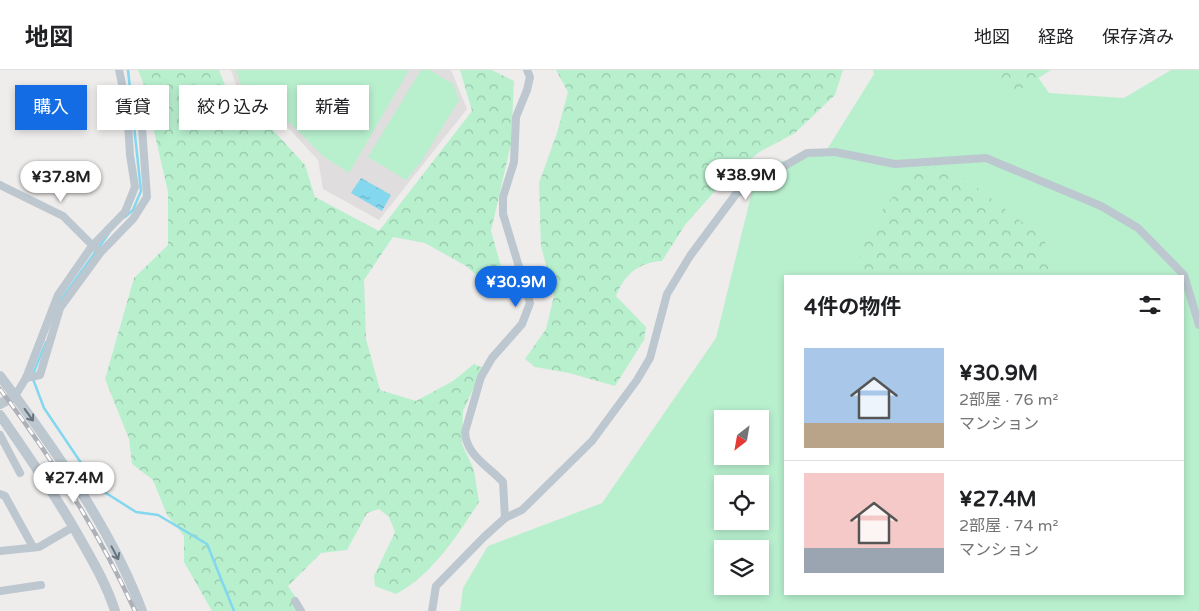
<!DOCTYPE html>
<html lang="ja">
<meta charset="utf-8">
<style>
:root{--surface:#fff;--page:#f2f2f2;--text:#202124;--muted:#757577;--line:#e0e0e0;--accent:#136ce3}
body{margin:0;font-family:"Varela Round","Noto Sans JP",sans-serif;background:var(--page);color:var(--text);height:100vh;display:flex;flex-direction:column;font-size:19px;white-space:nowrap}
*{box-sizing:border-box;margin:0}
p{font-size:16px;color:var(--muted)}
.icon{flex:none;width:28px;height:28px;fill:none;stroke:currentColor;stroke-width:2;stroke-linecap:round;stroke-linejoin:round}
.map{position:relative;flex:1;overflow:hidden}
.details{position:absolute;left:784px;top:205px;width:400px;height:320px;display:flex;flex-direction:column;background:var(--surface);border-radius:0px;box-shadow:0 2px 8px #0003}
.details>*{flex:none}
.hud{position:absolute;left:15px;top:15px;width:475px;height:45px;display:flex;gap:10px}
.needle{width:32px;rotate:211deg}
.buttons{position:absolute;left:714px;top:340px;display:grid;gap:10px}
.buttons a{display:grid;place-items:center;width:55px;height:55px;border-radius:0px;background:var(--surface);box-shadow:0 2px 8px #0003;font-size:25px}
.price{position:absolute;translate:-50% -42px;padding:0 11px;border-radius:18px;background:#fff;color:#222;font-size:16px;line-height:32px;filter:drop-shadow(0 1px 2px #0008)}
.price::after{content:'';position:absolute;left:50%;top:30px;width:15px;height:11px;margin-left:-8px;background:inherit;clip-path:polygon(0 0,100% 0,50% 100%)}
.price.selected{background:var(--accent);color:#fff}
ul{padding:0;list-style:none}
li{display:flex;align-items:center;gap:15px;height:125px;padding:0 20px}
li+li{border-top:1px solid var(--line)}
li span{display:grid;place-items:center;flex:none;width:140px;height:100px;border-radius:0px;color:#555}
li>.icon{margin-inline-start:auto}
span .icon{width:60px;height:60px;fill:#fffc;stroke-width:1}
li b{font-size:21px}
h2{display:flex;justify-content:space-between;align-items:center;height:60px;padding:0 20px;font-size:21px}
.pill{padding:0 18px;border-radius:0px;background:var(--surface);box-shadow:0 2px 8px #0003;font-size:18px;line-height:45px}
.pill.selected{background:var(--accent);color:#fff}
header{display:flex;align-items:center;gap:30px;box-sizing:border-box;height:70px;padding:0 25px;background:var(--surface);border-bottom:1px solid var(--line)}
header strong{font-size:24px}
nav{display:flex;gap:28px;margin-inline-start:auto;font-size:18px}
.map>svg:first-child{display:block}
.education{fill:#e0ddde}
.green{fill:#b8f0ce;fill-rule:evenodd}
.forest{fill:url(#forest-crowns)}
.water{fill:url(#water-ripples)}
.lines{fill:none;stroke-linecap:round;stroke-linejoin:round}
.stream{stroke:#83d7ee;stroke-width:2.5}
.minor{stroke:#bcc7cf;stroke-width:8}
.tertiary{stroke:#bcc7cf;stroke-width:10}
.rail-casing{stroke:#aeb1b7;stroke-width:4.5}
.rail{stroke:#fff;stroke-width:2.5;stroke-dasharray:8;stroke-linecap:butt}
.oneway{stroke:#68747d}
</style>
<header>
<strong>地図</strong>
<nav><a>地図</a><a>経路</a><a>保存済み</a></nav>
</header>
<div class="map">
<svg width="1199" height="541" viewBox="0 0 1199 541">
<defs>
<pattern id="forest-crowns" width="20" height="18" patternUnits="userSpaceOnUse" patternTransform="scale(1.25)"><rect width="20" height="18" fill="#b8f0ce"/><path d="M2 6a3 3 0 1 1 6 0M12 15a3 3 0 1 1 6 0" fill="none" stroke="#97c5aa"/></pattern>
<pattern id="water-ripples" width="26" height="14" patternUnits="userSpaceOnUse" patternTransform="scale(1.25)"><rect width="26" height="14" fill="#83d7ee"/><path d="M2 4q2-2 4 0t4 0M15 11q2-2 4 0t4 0" fill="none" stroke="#6db1c4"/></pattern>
</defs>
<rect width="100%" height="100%" fill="#efecec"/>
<path class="education" d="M231 0H451L467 39 379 150 323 119 318 90 282 51 243 34Z"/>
<g class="green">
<path d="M236 0H409L349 103 324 87 291 54 244 25Z"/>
<path d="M421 0H430L453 14 459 30 421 92 406 110 368 87Z"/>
<path d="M873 0H1033L1049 23 1124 28 1171 0H1199V541H460L463 518 488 476 602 433 716 268 758 97 826 81 874 4ZM785 206H1182V524H785ZM722 349H760V386H722ZM722 414H760V451H722ZM722 479H760V516H722Z"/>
</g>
<g class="forest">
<path d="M138 0H219L234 38 273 60 305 95 315 127 379 161 472 41 460 0H492L514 11 511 74 491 161 504 207 499 225 466 196 425 173 393 167 364 210 366 269 380 320 416 331 453 311 474 294 483 298 463 341 462 374 474 400 479 432C457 466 432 505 396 524L375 516 374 506 395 462 389 447 379 439 367 443 347 480 321 483 288 516 305 541H212L184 492V466L167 445 153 410 132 394 129 369 105 309 134 208 168 175V122L143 13Z"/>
<path d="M556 0H843L835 25 795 63 761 81 729 105 685 155 662 191C639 192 624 205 616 226L646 257 644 270 615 316 569 303 535 297 525 289 546 259 554 226 541 176 539 113 557 63 568 22Z"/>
<path d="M985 0H1051L1015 23Z"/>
<path d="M950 97 1043 168 1060 206H860C854 162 892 129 919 98Z"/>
</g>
<path class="water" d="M361 108 391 125 382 141 351 123Z"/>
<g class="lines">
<g class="stream">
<path d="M125 147 133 140 141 121 128 0"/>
<path d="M58 234 109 163"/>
<path d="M33 304 46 272"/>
<path d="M33 309 44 338 98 418 136 442 158 445 207 474 234 541"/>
</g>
<g class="minor">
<path d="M0 115 63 146 95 178"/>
<path d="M26 308 40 305 60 238 101 182 133 149 147 127 142 58"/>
<path d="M15 326 26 308 58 225 92 176 125 142 135 117 130 85 127 37 119 0"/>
<path d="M0 365 20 403"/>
<path d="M0 424 5 426 33 477"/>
<path d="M505 448 503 412C488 396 466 385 465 362L481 307 492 288 522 254 530 233 503 144V127L514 92 516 47 527 20 530 7 527 0"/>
<path d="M0 481 39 477 73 457"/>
<path d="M0 521 41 515"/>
<path d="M295 531 301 541"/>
<path d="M432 541 436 516 484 467 505 448 522 440 592 371 637 310 650 288 667 224 690 186 736 124 807 83 835 82 895 94 986 88 1101 136 1138 158 1184 205 1199 255"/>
</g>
<g class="tertiary">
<path d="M0 306C52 375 112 460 142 541"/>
<path d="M0 334 15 326"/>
<path d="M0 345C26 382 51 419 74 458 89 485 106 512 115 541"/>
</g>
<g class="rail-casing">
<path id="rail" d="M0 319C52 388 99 463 135 541"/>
</g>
<use href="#rail" class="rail"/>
</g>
<defs><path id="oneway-shaft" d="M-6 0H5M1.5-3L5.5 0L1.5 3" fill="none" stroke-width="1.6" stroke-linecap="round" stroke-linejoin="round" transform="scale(1.25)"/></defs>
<g class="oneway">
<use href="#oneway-shaft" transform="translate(29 345) rotate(54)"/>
<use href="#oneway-shaft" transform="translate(115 483) rotate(62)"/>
</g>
</svg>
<div class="buttons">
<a><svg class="needle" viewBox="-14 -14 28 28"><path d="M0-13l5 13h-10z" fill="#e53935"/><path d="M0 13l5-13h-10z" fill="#757577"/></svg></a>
<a><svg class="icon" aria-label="locate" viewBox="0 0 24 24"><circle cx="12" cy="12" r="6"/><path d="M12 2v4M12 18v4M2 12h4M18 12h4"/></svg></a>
<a><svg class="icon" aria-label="layers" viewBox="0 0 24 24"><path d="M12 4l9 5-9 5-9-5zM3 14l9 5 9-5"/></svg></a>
</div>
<b class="price" style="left:746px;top:131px">¥38.9M</b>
<b class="price" style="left:61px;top:133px">¥37.8M</b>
<b class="price selected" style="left:516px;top:238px">¥30.9M</b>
<b class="price" style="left:74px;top:434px">¥27.4M</b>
<div class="hud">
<a class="pill selected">購入</a>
<a class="pill">賃貸</a>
<a class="pill">絞り込み</a>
<a class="pill">新着</a>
</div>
<section class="details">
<h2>4件の物件<svg class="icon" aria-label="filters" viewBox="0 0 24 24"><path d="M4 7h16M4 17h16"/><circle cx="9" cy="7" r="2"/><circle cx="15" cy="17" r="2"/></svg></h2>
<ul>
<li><span style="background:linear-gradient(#a9c7e8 75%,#b9a48a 0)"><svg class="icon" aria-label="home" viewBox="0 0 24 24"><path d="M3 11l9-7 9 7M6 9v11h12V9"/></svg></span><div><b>¥30.9M</b><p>2部屋 · 76 m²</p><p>マンション</p></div></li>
<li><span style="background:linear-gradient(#f6c9c9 75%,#9aa5b1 0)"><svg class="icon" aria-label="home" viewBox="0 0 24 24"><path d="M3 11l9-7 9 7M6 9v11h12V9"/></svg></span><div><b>¥27.4M</b><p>2部屋 · 74 m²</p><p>マンション</p></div></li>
</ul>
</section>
</div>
